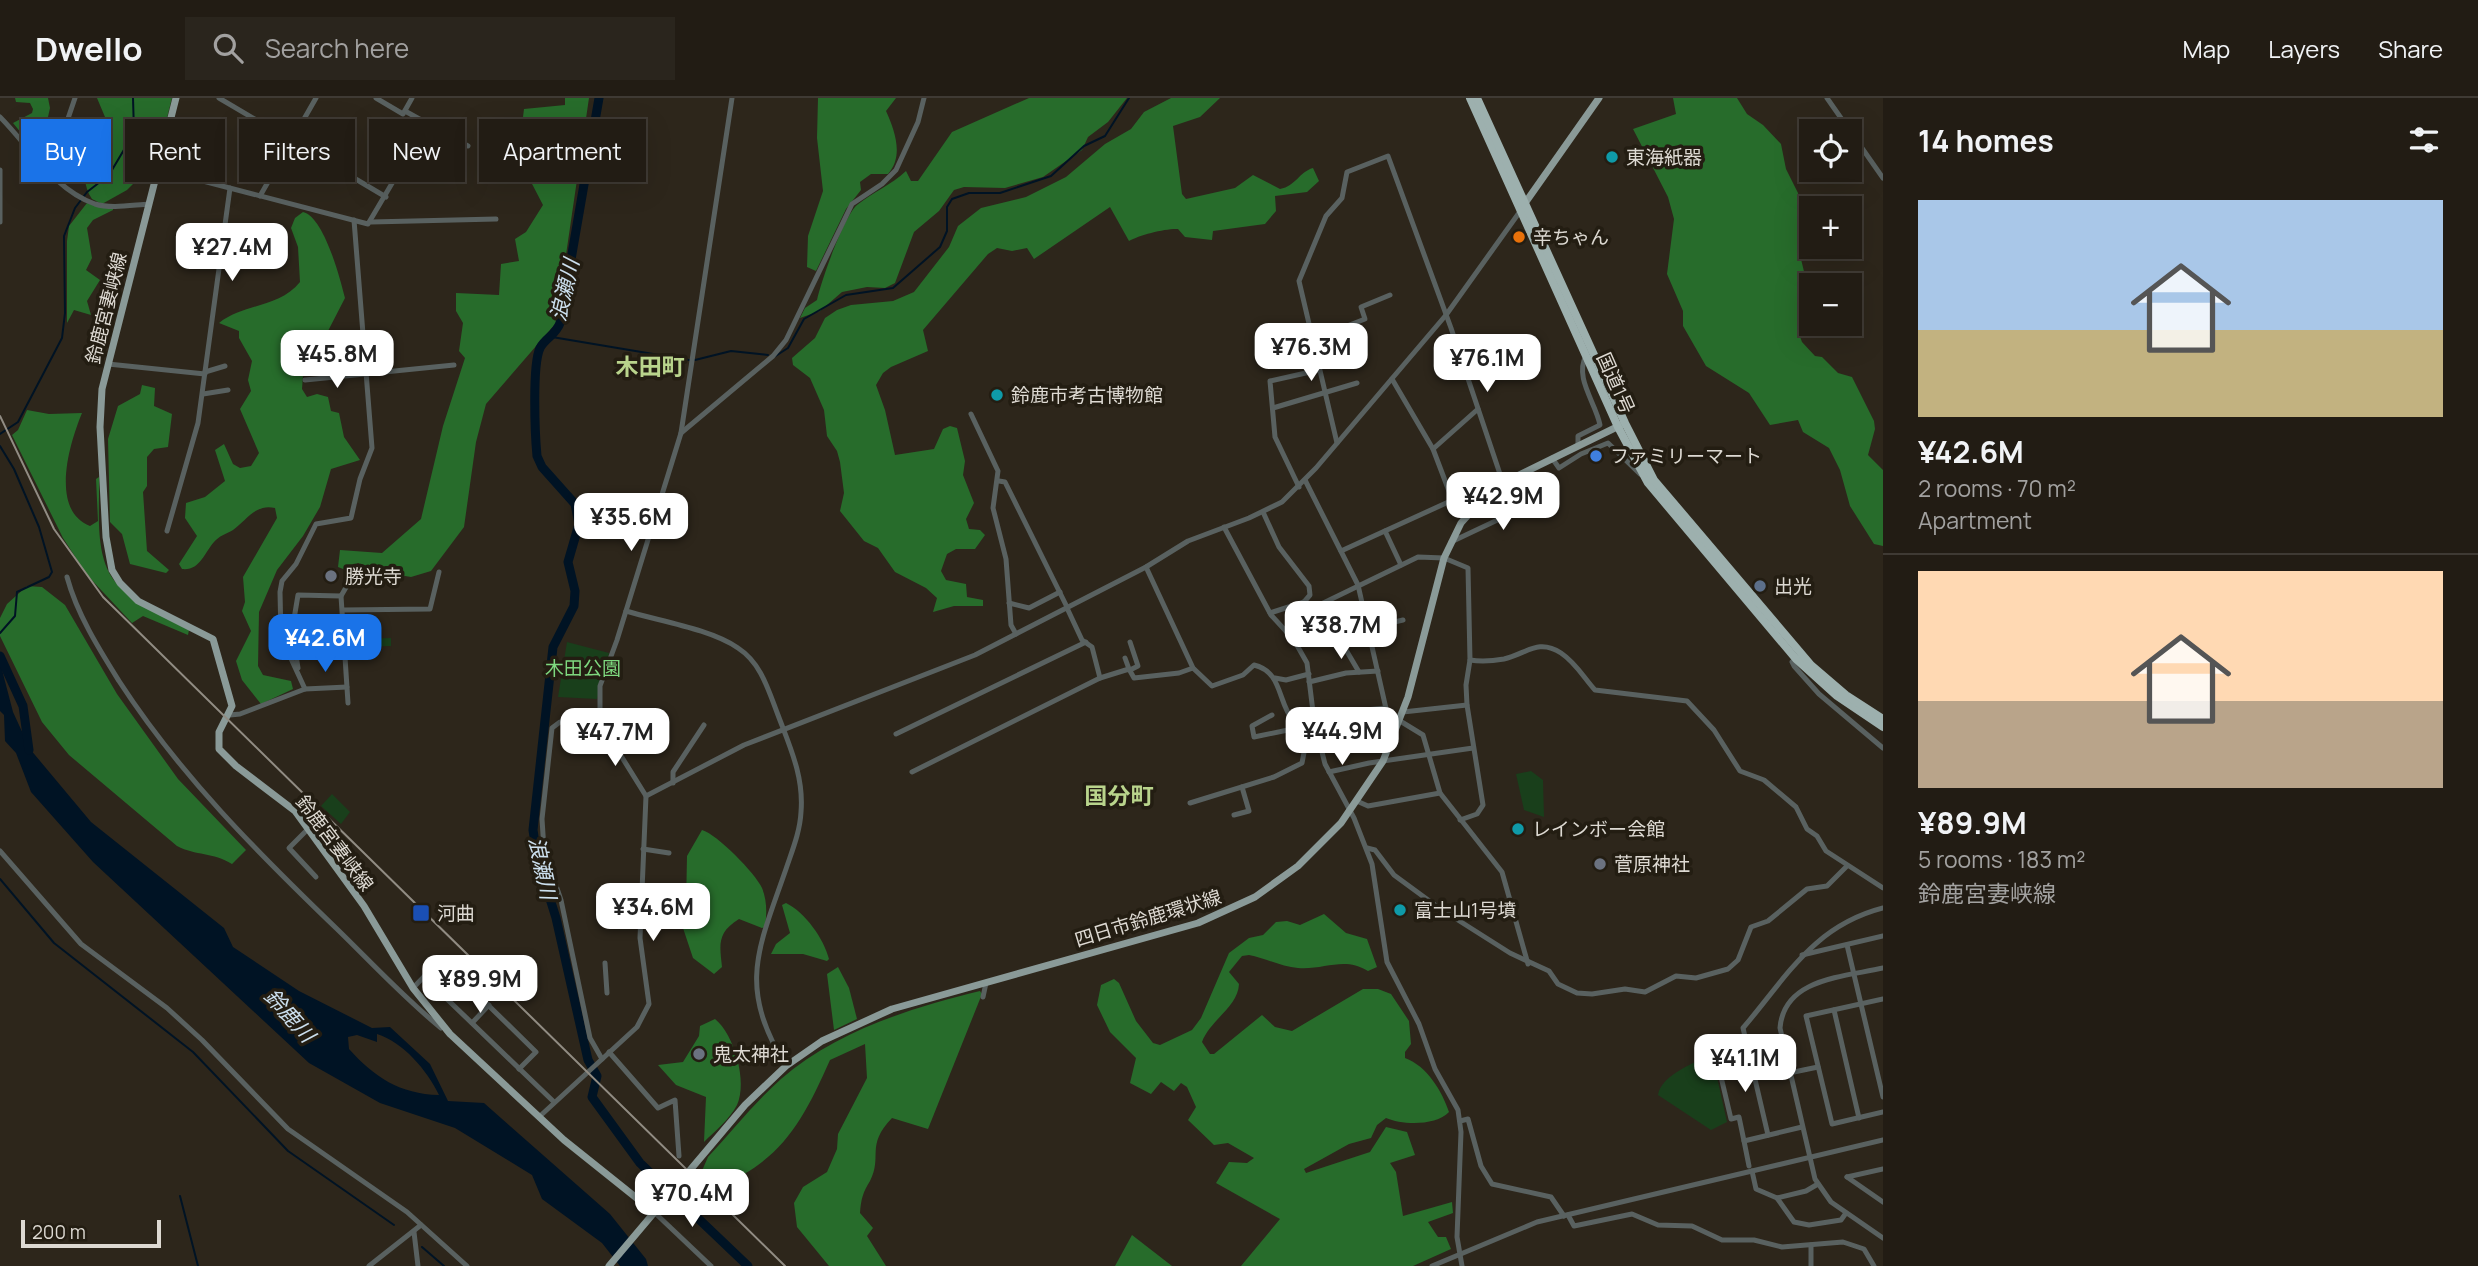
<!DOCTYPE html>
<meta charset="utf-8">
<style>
:root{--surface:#221c14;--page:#2a251d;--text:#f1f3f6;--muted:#a2a1a0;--line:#3f3a34;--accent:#1a73e8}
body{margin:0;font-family:Manrope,"Noto Sans JP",sans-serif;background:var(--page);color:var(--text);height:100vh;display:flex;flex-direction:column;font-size:26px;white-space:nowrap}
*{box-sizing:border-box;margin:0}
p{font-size:23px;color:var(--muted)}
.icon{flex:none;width:38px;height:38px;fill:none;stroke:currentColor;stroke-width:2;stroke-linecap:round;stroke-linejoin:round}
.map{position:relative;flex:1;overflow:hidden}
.drawer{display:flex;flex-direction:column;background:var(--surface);width:595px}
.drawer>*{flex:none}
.top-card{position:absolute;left:21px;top:21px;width:665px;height:63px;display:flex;gap:14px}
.controls{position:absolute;left:1799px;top:21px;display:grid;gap:14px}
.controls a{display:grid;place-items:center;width:63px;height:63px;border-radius:0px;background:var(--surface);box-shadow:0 7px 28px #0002,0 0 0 2px var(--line);font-size:35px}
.scale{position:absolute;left:21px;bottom:18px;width:140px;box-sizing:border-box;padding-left:7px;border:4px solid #ddd9d2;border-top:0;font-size:19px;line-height:24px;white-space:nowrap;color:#ddd9d2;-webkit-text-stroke:5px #231d12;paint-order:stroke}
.price{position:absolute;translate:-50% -60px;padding:0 16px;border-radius:14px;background:#fff;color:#222;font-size:23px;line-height:46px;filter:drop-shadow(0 2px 4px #0008)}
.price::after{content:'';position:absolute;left:50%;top:42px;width:21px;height:16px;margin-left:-10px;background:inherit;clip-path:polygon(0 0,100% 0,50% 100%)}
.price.selected{background:var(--accent);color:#fff}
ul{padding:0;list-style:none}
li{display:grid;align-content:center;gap:14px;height:371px;padding:0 35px}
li+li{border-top:2px solid var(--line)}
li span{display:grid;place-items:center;height:217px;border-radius:0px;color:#555}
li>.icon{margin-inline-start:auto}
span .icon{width:126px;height:126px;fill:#fffc;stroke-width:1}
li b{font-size:30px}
h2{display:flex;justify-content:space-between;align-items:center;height:84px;padding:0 35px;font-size:30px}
.chip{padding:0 24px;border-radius:0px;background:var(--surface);box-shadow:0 7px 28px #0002,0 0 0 2px var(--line);font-size:24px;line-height:63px}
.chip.selected{background:var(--accent);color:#fff}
header{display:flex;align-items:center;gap:42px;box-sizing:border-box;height:98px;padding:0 35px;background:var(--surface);border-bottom:2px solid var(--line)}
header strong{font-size:33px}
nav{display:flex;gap:38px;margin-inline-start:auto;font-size:24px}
.search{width:490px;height:63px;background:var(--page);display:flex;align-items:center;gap:18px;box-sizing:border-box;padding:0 24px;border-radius:0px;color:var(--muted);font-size:26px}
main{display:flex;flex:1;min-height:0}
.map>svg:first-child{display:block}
.green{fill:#193f1b}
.forest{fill:#276c2b}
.water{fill:#001324;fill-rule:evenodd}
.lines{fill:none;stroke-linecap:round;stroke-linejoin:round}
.stream{stroke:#001324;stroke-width:2}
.river{stroke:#001324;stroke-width:9}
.minor{stroke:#596160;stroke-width:5}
.major{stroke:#8a9a98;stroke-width:7}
.highway{stroke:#9db0ae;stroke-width:8}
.rail{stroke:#918c83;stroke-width:2}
.culture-dot{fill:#0f9aa8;stroke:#231d12;stroke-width:2.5}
.food-dot{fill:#e8710a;stroke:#231d12;stroke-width:2.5}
.shop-dot{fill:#3f7fe0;stroke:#231d12;stroke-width:2.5}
.worship-dot{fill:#6b7280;stroke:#231d12;stroke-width:2.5}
.service-dot{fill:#5c6f8a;stroke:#231d12;stroke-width:2.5}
.transit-dot{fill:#1a4fb4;stroke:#231d12;stroke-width:2.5}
.labels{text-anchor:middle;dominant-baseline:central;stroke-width:7;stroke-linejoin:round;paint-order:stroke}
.poi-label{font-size:19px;fill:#ddd9d2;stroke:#231d12;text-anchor:start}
.street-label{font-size:19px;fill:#ddd9d2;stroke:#231d12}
.park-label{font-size:19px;fill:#7ed87f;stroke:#231d12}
.water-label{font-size:21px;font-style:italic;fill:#cce0ef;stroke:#231d12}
.quarter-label{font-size:23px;font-weight:bold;fill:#b9d48c;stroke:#231d12}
</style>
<header>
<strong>Dwello</strong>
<div class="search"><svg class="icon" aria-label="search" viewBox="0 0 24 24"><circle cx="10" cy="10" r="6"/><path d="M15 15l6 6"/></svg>Search here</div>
<nav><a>Map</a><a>Layers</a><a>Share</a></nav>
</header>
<main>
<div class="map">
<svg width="1883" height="1168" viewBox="0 0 1883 1168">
<rect width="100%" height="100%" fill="#2d261b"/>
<g class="green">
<path d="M391 540V548L346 549V541Z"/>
<path d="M567 544 609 555 597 601 558 599Z"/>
<path d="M1531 673 1543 682 1544 719 1524 712 1516 676Z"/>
<path d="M332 696 350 714 341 726 321 708Z"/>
<path d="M1712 957 1727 1024 1711 1032 1658 997C1661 977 1695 964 1712 957Z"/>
</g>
<g class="forest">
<path d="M15 0H48L50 10 41 50 35 52 13 25 32 15 33 11 30 5 16 4Z"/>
<path d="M97 0H172L156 63 127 92 102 106 92 101C74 74 96 45 105 19Z"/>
<path d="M565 0H589L556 225 486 306 476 344 464 429 431 473 411 479 382 474 358 465 348 473 338 469 340 452 382 455 421 421 443 328 465 260 459 253 463 225 456 213V195L499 197 501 166 519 163 515 141 526 134 543 107 518 59 524 11 565 7Z"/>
<path d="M818 0H896L886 13C895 33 904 58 888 76H871L860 84 861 92 846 111 816 173 807 169 808 138 823 93 817 40Z"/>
<path d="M1029 0H1127L1108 24 1088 39 1082 52 1043 79 1005 90 964 89 954 92 939 113 914 134 895 185 885 190 867 189 842 194 820 213 800 220 805 210 817 202C821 183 844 118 857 107 873 94 891 87 906 73L911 83H918L952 34Z"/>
<path d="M1171 0H1220L1200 19 1173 28 1182 96 1186 101 1235 90 1253 77 1280 91C1296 88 1299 74 1313 70L1319 83 1307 94 1275 98 1276 113 1265 126 1213 133 1212 142 1185 139 1178 131C1167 130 1139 137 1129 143L1110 109 1034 161 1027 150 1012 153 997 150 988 156 923 232 928 253 891 269 883 275 876 287 885 312 895 357 934 351 943 331 950 328 957 330 965 363 963 377 974 405 966 421 969 431 980 432 985 437 975 451H956L947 456 941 473 946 482 966 486 967 499 983 502V508H954L933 514 937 500 926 490 895 474 878 450 864 443 840 413 844 395 840 364 837 353 827 338 824 312 810 280 793 267 792 260 815 240 825 220 837 212 851 207 893 203 914 194 949 149 958 128 981 110 1026 99 1066 79 1105 46 1131 31 1144 14Z"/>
<path d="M1673 0H1737L1747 16 1763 27 1781 46 1786 71 1798 95 1804 121 1800 157 1809 194 1798 233 1802 244 1815 258 1822 259 1838 275 1852 279 1874 323 1875 331 1868 357 1883 372V448L1874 446 1850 408 1840 372 1829 350 1803 334 1798 322 1770 327 1749 295 1706 268 1683 228V213L1667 176 1674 121 1668 99 1633 31 1676 16Z"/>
<path d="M87 105 113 108V112L93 122 87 130 92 160 86 172 100 182 87 203 91 217 74 212 67 225V143L69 128Z"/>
<path d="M303 114C324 119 340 180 345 200L328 233 305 255 298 271 303 277 302 291 307 299 317 296 328 299 331 313 339 315 344 339 360 362 331 371 320 409 303 438 277 472 259 514 258 568 263 577 291 583 293 591 261 606 242 582 236 563 251 533 242 513 245 504 243 479 277 420 275 410C256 405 246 423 233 432 226 436 219 438 214 444 204 455 200 473 182 471L179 466 197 438 185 420 186 405 205 399 225 383 215 352 224 346 233 366 240 370 251 368 259 355 240 311 251 293 248 282 252 263 239 240V233L219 225C244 205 279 210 300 184L298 149 291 130 295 120Z"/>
<path d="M142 287 155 290 154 308 172 316 168 349 154 351 147 359V388L143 394 147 453 169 472 166 475 130 466 122 436 110 424 108 341 118 308 140 296Z"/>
<path d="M27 312 49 316 82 315C70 344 49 412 90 428L98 423 96 381 99 379C100 410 94 454 113 481 126 500 169 520 189 532L188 537 143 518 132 525 87 477 63 440 12 337 18 332Z"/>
<path d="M27 488 42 489 65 507 117 596 178 681 246 752 232 766C213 754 196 758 177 748L69 657 42 624 0 538V520L7 506Z"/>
<path d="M702 732C717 736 756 776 762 790 767 802 767 816 765 829L762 830 739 821C716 835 720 848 722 869L714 876 693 860 681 824 686 809 687 758Z"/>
<path d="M786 805C805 814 824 841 829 861L827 863 803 856H771L776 846 790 835 782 807Z"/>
<path d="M1324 816 1346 835 1367 841 1377 869 1368 873C1344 858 1325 872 1298 870 1282 869 1265 860 1249 857L1242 858 1229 874 1239 886C1238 909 1210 922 1202 944L1210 956H1214L1262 917 1275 929 1292 933 1363 891H1378L1391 896 1409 923 1411 946 1405 954V960C1427 968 1442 993 1449 1014 1436 1028 1402 1027 1386 1020L1377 1027 1371 1040 1349 1046 1304 1071 1306 1075 1370 1054 1386 1029 1407 1034 1415 1057 1390 1065 1396 1074 1403 1118 1452 1104 1453 1115 1428 1124 1438 1139H1446L1451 1151 1413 1168H1241L1280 1121 1216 1085 1229 1064 1247 1065 1254 1060 1228 1045 1214 1047 1188 1022 1196 1009 1187 989 1181 985 1174 993 1161 984 1151 996 1130 985 1136 960 1110 934 1097 907 1101 887 1114 881 1119 885 1136 923 1153 945 1160 947 1192 932 1201 920 1229 855 1249 840 1263 837 1276 824 1287 823 1300 827Z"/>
<path d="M838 869 849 890 857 921 834 932 827 876Z"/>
<path d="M980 893 982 896 928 1031 892 1020C865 1048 883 1058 870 1083 863 1094 861 1101 860 1115L873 1130 867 1138 886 1168H829L797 1129 794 1105 803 1089 827 1074 837 1051 838 1036 867 980 865 946 830 962C803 1023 781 1064 717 1089L701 1075 708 1059C732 1033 755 1004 781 981 836 933 911 910 980 893Z"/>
<path d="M715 921C734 936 748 984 737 1007 729 1022 715 1033 704 1044L706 999 676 987 658 967 683 964 699 938 700 928Z"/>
<path d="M1132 1137 1172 1168H1115Z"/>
</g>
<path class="water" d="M0 564 13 614 30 651 91 724 224 830 233 849 299 893 372 930 390 929 430 966 448 1003 484 1005 610 1116 646 1161 648 1168H620L602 1145 542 1101 532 1077 455 1030 380 1005 309 965 93 764 31 694 16 655 5 643 4 617 0 613ZM377 936C403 944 427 972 439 997 400 996 374 979 349 951L348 939 357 937 377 944Z"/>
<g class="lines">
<g class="stream">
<path d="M552 239 689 262"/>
<path d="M774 259 788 250 804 221 846 197 893 190 940 149 947 133V109L952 101 969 95H1000L1051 78 1084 48 1105 38 1129 0"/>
<path d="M695 262 731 253 768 257"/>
<path d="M0 336 18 324 62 240 65 215 64 138 75 110 87 94 109 77 128 45 134 34 133 0"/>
<path d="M0 348 14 371 39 429 52 474 49 479 17 494 15 518 0 535"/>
<path d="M0 781 54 845 193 954 288 1053 394 1127"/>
<path d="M180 1098 198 1168"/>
<path d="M422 1149 444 1168"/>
</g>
<g class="river">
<path d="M599 0 560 225C556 237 545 240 540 250 532 267 535 337 537 358L542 369 575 406 579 426 568 464 575 493 574 508 553 549 533 732 537 759 556 820 588 962 597 978 592 999 640 1065 748 1168"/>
<path d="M0 558 23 608 29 652"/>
</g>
<g class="minor">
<path d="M219 0 386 99"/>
<path d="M376 0 403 16 412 0"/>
<path d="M1827 0 1883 80"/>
<path d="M405 13 468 48"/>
<path d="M0 19C29 48 54 92 95 106 111 111 132 107 149 106"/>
<path d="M35 58 59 47 75 0"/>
<path d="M157 71 368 126 427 26"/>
<path d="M0 72V124"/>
<path d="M260 98 316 0"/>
<path d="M371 124 496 121"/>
<path d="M1311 242 1365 221 1361 209 1390 197"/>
<path d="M108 266 205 276"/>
<path d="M205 274 225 268"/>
<path d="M1392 281 1433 351"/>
<path d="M305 282 454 267"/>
<path d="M203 296 228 292"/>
<path d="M1273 310 1357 285"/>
<path d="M971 316 998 373 993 410 1006 461 1011 527 1016 536"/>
<path d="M681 335 773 258 786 242 852 106 882 86 896 72 918 24 924 0"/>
<path d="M1337 345 1299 183 1326 118 1342 100 1347 74 1388 58 1451 230 1503 385"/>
<path d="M1578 348V338L1600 327C1596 305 1574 280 1586 258"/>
<path d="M1552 360 1559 370 1581 356 1608 345 1640 376"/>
<path d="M1305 382 1358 487 1387 615 1423 637 1440 695 1502 774 1528 866"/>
<path d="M999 383 1005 384 1067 509"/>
<path d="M1299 389 1275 339 1270 283 1319 272"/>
<path d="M1452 401 1433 351 1478 311"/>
<path d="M1263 414 1279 449 1309 488 1310 497 1304 504 1313 510 1418 459 1444 460 1468 470 1470 562 1466 587 1467 607 1483 707 1477 716 1460 722"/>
<path d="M1224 429 1271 517 1294 542 1307 565 1314 622 1325 666 1354 720 1372 766 1387 864 1419 926 1435 971 1458 1012 1461 1034 1457 1139 1462 1168"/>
<path d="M167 433 198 325 230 90"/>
<path d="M1385 433 1401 467"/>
<path d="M1451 444 1544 400"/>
<path d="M1341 453 1501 380"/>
<path d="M1146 469 1193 570 1212 588 1243 577 1254 567C1283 574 1277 604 1294 624 1299 630 1310 635 1317 639"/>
<path d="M67 479C77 516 99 551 119 583 180 677 257 754 337 831 371 864 404 900 441 930"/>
<path d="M341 498 348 486"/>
<path d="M1009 505 1029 510 1060 494"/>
<path d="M1067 510 1082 542 1092 549 1100 580"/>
<path d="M1313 510 1326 518 1359 574"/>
<path d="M344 512 430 511 439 474"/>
<path d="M626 513C659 523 711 531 738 550 761 565 768 591 778 617 790 649 804 679 801 714 800 734 792 753 786 771 758 852 737 888 786 968"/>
<path d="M1270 515 1304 504"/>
<path d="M1369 530 1403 522"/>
<path d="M1798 559 1792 564 1794 568 1819 596 1883 650"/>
<path d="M1125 560 1129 571"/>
<path d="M1470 562C1481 564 1493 563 1504 561 1526 556 1538 540 1561 555 1576 565 1584 580 1595 592L1687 603 1714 632 1740 673 1764 682 1796 709 1807 731 1817 738 1826 753 1883 790"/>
<path d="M298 570 292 533 298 497 341 498 348 605"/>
<path d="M1130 572 1138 568 1130 544"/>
<path d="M1275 580 1286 582 1309 576"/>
<path d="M1309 584 1346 575 1378 573"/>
<path d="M305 591 281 539 280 494 282 483 296 466 316 426 351 420 360 381 372 350 354 122"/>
<path d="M1403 614 1467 607"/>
<path d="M230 617 240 616 305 591 347 589"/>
<path d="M1272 617 1252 628 1254 639 1288 632 1294 625"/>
<path d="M1314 617 1386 610"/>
<path d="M600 624H560L552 630 542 721 544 752 561 802 590 940 602 961"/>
<path d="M896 636 1086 544"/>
<path d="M912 674 1100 580 1129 571 1134 580 1179 575 1193 570"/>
<path d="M1329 674 1369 665 1473 650"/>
<path d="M673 685V674L704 627"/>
<path d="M646 698 744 647 975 557 1146 469 1188 443 1249 420 1282 404 1316 370 1446 217 1521 112"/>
<path d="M1359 704 1368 708 1440 695"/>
<path d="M1190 705 1274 679 1302 665 1308 634"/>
<path d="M1234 717 1249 713 1242 689"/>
<path d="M308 731 289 750 316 779"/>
<path d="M1367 750 1375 752 1394 777 1439 810 1510 855 1549 873 1558 886 1577 895 1592 896 1625 891 1645 894 1676 878 1696 880 1728 871 1738 862 1751 829 1768 823 1807 791 1827 788 1846 769"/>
<path d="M643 751 669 755"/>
<path d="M0 753 81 846 167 910 202 942 288 1031 407 1114 467 1168"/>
<path d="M1847 847 1883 999"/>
<path d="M1802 857 1883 838"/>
<path d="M605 865 607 895"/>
<path d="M1883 870C1844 879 1784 880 1780 930L1815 1081 1831 1104 1883 1140"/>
<path d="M424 879 554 1004"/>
<path d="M413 890 441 861 536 954 519 971"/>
<path d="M983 899 986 885"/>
<path d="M1883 901 1806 918 1832 1026 1883 1014"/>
<path d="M1834 912 1859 1020"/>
<path d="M472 925 489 907"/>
<path d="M1781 942 1721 956 1717 962 1731 1021 1739 1019 1744 1043 1802 1029"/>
<path d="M609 954 658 1010 675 1002 679 1058"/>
<path d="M1789 975 1818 969"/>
<path d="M539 1019 637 929 649 906 640 840 646 698 600 624V588L617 542 681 335 732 0"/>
<path d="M1460 1023 1468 1021 1481 1068 1492 1086 1551 1099 1564 1118"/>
<path d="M1768 1037 1743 930C1786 880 1813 828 1883 810"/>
<path d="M1744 1043 1749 1068"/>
<path d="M1752 1073 1756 1091 1777 1100 1794 1124 1809 1127 1841 1122 1846 1115"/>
<path d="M1847 1079 1883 1104"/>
<path d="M1847 1079 1883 1071"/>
<path d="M1777 1100 1806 1093 1818 1086"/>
<path d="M654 1114 711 1168"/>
<path d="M1568 1117 1574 1128 1632 1116 1658 1127 1692 1128 1722 1142H1754L1782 1149 1843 1144 1864 1151 1874 1168"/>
<path d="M414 1134 418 1168"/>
<path d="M369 1168 421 1127"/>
<path d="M1432 1168 1537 1124 1883 1042"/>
<path d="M1811 1168V1147"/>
</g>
<g class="major">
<path d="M176 0 102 291 100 329 106 439 112 472 120 485 138 503 213 541 232 608 219 634V651L236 668 295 713 364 808 413 890 450 936 564 1042 654 1114"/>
<path d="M1523 108 1599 0"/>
<path d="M609 1168 745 1007 786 968 822 943 892 911 1198 825 1255 799 1298 768 1341 725 1383 663 1408 599 1444 460 1461 425 1481 403 1503 385 1625 325"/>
</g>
<g class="highway">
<path d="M1470 0 1618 329 1648 385 1796 561 1837 598 1883 629"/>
<path d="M1477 0 1625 325 1654 382 1811 567 1846 597 1883 621"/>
</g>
<path class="rail" d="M0 318 54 431 103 499 785 1168"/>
</g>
<g class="culture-dot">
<circle cx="1612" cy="59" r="7"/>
<circle cx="997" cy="297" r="7"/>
<circle cx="1518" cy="731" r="7"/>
<circle cx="1400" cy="812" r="7"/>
</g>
<circle class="food-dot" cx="1519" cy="139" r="7"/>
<circle class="shop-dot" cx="1596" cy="358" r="7"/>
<g class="worship-dot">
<circle cx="331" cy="478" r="7"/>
<circle cx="1600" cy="766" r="7"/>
<circle cx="699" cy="956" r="7"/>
</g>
<circle class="service-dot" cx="1760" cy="488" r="7"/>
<rect class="transit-dot" x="412" y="806" width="18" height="18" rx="3.5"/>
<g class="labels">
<g class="poi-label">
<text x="1626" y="59">東海紙器</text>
<text x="1533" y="139">辛ちゃん</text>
<text x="1011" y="297">鈴鹿市考古博物館</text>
<text x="1610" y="358">ファミリーマート</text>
<text x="345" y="478">勝光寺</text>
<text x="1774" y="488">出光</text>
<text x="1532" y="731">レインボー会館</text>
<text x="1614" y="766">菅原神社</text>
<text x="1414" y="812">富士山1号墳</text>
<text x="437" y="815">河曲</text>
<text x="713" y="956">鬼太神社</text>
</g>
<g class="street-label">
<text transform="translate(106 210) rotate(-76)">鈴鹿宮妻峡線</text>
<text transform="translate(1616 285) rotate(66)">国道1号</text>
<text transform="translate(335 745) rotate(53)">鈴鹿宮妻峡線</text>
<text transform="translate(1148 820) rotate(-17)">四日市鈴鹿環状線</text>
</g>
<g class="park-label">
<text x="583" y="570">木田公園</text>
</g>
<g class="water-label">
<text transform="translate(564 192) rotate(-77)">浪瀬川</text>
<text transform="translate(543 770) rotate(78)">浪瀬川</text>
<text transform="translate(290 917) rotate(48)">鈴鹿川</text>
</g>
<g class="quarter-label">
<text x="650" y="268">木田町</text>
<text x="1119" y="697">国分町</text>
</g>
</g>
</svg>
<div class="controls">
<a><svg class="icon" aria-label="locate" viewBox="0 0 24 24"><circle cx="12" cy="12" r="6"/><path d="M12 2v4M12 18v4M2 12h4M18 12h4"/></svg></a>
<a>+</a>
<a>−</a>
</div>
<div class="scale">200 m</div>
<b class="price" style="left:232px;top:185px">¥27.4M</b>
<b class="price" style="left:1311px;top:285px">¥76.3M</b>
<b class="price" style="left:337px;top:292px">¥45.8M</b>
<b class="price" style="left:1487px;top:296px">¥76.1M</b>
<b class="price" style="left:1503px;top:434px">¥42.9M</b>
<b class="price" style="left:631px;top:455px">¥35.6M</b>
<b class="price" style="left:1341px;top:563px">¥38.7M</b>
<b class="price selected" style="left:325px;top:576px">¥42.6M</b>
<b class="price" style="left:1342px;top:669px">¥44.9M</b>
<b class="price" style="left:615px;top:670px">¥47.7M</b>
<b class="price" style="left:653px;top:845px">¥34.6M</b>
<b class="price" style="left:480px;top:917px">¥89.9M</b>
<b class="price" style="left:1745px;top:996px">¥41.1M</b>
<b class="price" style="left:692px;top:1131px">¥70.4M</b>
<div class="top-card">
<a class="chip selected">Buy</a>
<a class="chip">Rent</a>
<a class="chip">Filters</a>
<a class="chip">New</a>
<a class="chip">Apartment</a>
</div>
</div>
<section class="drawer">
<h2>14 homes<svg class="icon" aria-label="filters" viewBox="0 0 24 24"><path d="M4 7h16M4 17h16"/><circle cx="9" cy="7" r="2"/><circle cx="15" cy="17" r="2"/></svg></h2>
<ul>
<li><span style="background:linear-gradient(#a9c7e8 60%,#c2b280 0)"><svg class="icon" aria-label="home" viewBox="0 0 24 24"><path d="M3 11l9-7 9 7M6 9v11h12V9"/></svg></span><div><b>¥42.6M</b><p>2 rooms · 70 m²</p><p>Apartment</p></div></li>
<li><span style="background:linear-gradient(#ffd9b3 60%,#b9a48a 0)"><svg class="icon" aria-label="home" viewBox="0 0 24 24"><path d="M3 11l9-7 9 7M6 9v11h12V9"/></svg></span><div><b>¥89.9M</b><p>5 rooms · 183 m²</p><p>鈴鹿宮妻峡線</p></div></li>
</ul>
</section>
</main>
